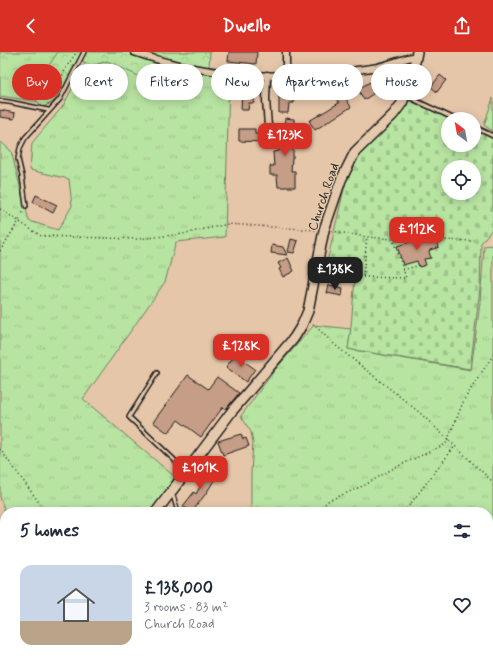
<!DOCTYPE html>
<meta charset="utf-8">
<style>
:root{--surface:#fff;--page:#f6f6f7;--text:#1f2937;--muted:#747a83;--accent:#d93025}
body{margin:0;font-family:Mynerve,sans-serif;background:var(--page);color:var(--text);height:100vh;display:flex;flex-direction:column;font-size:15px;white-space:nowrap}
*{box-sizing:border-box;margin:0}
p{font-size:13px;color:var(--muted)}
.icon{flex:none;width:22px;height:22px;fill:none;stroke:currentColor;stroke-width:2;stroke-linecap:round;stroke-linejoin:round}
.map{position:relative;flex:1;overflow:hidden}
.drawer{position:absolute;left:0px;top:455px;width:493px;height:156px;display:flex;flex-direction:column;background:var(--surface);border-radius:16px 16px 0 0;box-shadow:0 2px 10px #0003}
.drawer>*{flex:none}
.hud{position:absolute;left:12px;top:12px;width:469px;height:36px;display:flex;gap:8px}
.needle{width:26px;rotate:328deg}
.tools{position:absolute;left:441px;top:60px;display:grid;gap:8px}
.tools a{display:grid;place-items:center;width:40px;height:40px;border-radius:50%;background:var(--surface);box-shadow:0 2px 10px #0003;font-size:20px}
.price{position:absolute;translate:-50% -34px;padding:0 9px;border-radius:8px;background:var(--accent);color:#fff;font-size:13px;line-height:26px;filter:drop-shadow(0 1px 2px #0008)}
.price::after{content:'';position:absolute;left:50%;top:24px;width:12px;height:9px;margin-left:-6px;background:inherit;clip-path:polygon(0 0,100% 0,50% 100%)}
.price.current{background:#222;color:#fff}
ul{padding:0;list-style:none}
li{display:flex;align-items:center;gap:12px;height:100px;padding:0 20px}
li span{display:grid;place-items:center;flex:none;width:112px;height:80px;border-radius:12px;color:#555}
li>.icon{margin-inline-start:auto}
span .icon{width:48px;height:48px;fill:#fffc;stroke-width:1}
li b{font-size:17px}
h2{display:flex;justify-content:space-between;align-items:center;height:48px;padding:0 20px;font-size:17px}
.tag{padding:0 14px;border-radius:18px;background:var(--surface);box-shadow:0 2px 10px #0003;font-size:14px;line-height:36px}
.tag.current{background:var(--accent);color:#fff}
header{display:flex;justify-content:space-between;align-items:center;height:52px;padding:0 20px;background:var(--accent);color:#fff;font-size:18px;font-weight:800}
.map>svg:first-child{display:block}
.grass{fill:url(#grass-tufts);stroke:#6a805f}
.forest{fill:url(#forest-crowns);stroke:#6a805f}
.cemetery{fill:url(#cemetery-stones);stroke:#6a805f;fill-rule:evenodd}
.lines{fill:none;stroke-linecap:round;stroke-linejoin:round}
.stream{stroke:#617e98;stroke-width:2.5}
.building{fill:#c69d86;stroke:#1c1c1c}
.lane-casing{stroke:#1c1c1c;stroke-width:6}
.street-casing{stroke:#1c1c1c;stroke-width:9}
.secondary-casing{stroke:#1c1c1c;stroke-width:12}
.path{stroke:#1c1c1c;stroke-width:1.5;stroke-dasharray:1 3;stroke-linecap:butt}
.lane{stroke:#e5c9ac;stroke-width:3}
.street{stroke:#e5c9ac;stroke-width:6}
.secondary{stroke:#e5c9ac;stroke-width:9}
.labels{text-anchor:middle;dominant-baseline:central;stroke-width:3;stroke-linejoin:round;paint-order:stroke}
.street-label{font-size:13px;fill:#1c1c1c;stroke:#e5c9ac}
</style>
<header><svg class="icon" aria-label="back" viewBox="0 0 24 24"><path d="M15 5l-7 7 7 7"/></svg>Dwello<svg class="icon" aria-label="share" viewBox="0 0 24 24"><path d="M12 15V3M7 8l5-5 5 5M5 13v7h14v-7"/></svg></header>
<div class="map">
<svg width="493" height="611" viewBox="0 0 493 611">
<defs>
<pattern id="grass-tufts" width="24" height="20" patternUnits="userSpaceOnUse"><rect width="24" height="20" fill="#b8e4a2"/><path d="M3 7l-1-3M5 7V3M7 7l1-3M15 17l-1-3M17 17v-4M19 17l1-3" fill="none" stroke="#9ec38b"/></pattern>
<pattern id="forest-crowns" width="20" height="18" patternUnits="userSpaceOnUse"><rect width="20" height="18" fill="#b8e4a2"/><path d="M2 6a3 3 0 1 1 6 0M12 15a3 3 0 1 1 6 0" fill="none" stroke="#9ec38b"/></pattern>
<pattern id="cemetery-stones" width="16" height="16" patternUnits="userSpaceOnUse"><rect width="16" height="16" fill="#b8e4a2"/><path d="M2 7V4a2 2 0 0 1 4 0v3zM10 15v-3a2 2 0 0 1 4 0v3z" fill="#9ec38b"/></pattern>
</defs>
<rect width="100%" height="100%" fill="#e6c6a9"/>
<filter id="ink" filterUnits="userSpaceOnUse"><feTurbulence type="fractalNoise" baseFrequency=".025" numOctaves="2"/><feDisplacementMap in="SourceGraphic" scale="8" xChannelSelector="R" yChannelSelector="G"/><feConvolveMatrix kernelMatrix="1 2 1 2 8 2 1 2 1" color-interpolation-filters="sRGB"/></filter>
<g filter="url(#ink)">
<g class="grass">
<path d="M0 0H71L41 50 0 44Z"/>
<path d="M91 0H129L229 27 225 185 176 190 165 230 83 347 175 425 151 460H5L0 445V89L11 99 29 169 58 178 72 154 69 127 30 118 32 91 63 54Z"/>
<path d="M493 46V79L484 73Z"/>
<path d="M493 193V611H185L188 606H488V460H251V421L253 391 251 380 241 364 274 319 314 273 351 277 348 297 471 318 480 251 484 194Z"/>
<path d="M93 606H143L168 608 171 611H99Z"/>
</g>
<path class="forest" d="M58 0H210L209 15 199 25 165 20 159 34 107 9 92 14 79 7 60 41 53 50 43 55 33 45 31 39Z"/>
<path class="cemetery" d="M406 44 461 67H448V93H474V72L493 80V176L481 191 480 236 470 317 348 297 351 275 355 225 324 223 351 107ZM448 115H474V141H448Z"/>
<g class="lines">
<path class="stream" d="M164 606 181 609 185 606"/>
</g>
<g class="building">
<path d="M229 0H257L256 12 228 9Z"/>
<path d="M440 23 446 28 437 40 431 35Z"/>
<path d="M346 30 351 37 343 41 339 34Z"/>
<path d="M370 30 371 32 376 30 380 37 364 48 358 37Z"/>
<path d="M242 36 255 37 254 51H249L248 58H241Z"/>
<path d="M288 37H295L294 51H289L288 61H279V40H288Z"/>
<path d="M343 42 351 55 315 78 309 69 339 51 336 46Z"/>
<path d="M0 58 15 61 14 67 0 65Z"/>
<path d="M285 66 294 67V88H293V106H292L291 119H295V135H278L277 123H270V114H274L273 100 279 99 280 76H284Z"/>
<path d="M239 77H255V82H263V90L239 89Z"/>
<path d="M36 143 57 153 53 161 33 150Z"/>
<path d="M425 185 426 187 429 186 431 191 437 189 439 195 430 198 429 200 431 206 424 207 426 213 419 215 417 209 403 213 397 194Z"/>
<path d="M291 187 298 189 294 201 288 200Z"/>
<path d="M272 193 283 195 287 203 271 201Z"/>
<path d="M288 206 294 219 283 225 279 217 281 216 278 211Z"/>
<path d="M329 233 343 236 342 244 327 241Z"/>
<path d="M235 303 255 317 246 330 226 315Z"/>
<path d="M188 323 208 337 217 325 239 341 226 357 223 355 201 385 178 368 168 381 153 370Z"/>
<path d="M241 382 243 387 246 386 249 394 223 403 218 389Z"/>
<path d="M203 416 212 421 210 424 215 427 207 440 192 460 183 454 194 440 196 442 203 429 197 426Z"/>
</g>
<g class="lines">
<g class="lane-casing">
<g id="lane">
<path d="M406 44 455 67"/>
<path d="M0 49 9 50 48 58"/>
<path d="M474 75 493 84"/>
<path d="M26 154 22 124 18 107 20 96 25 86 60 47 84 0"/>
<path d="M157 321 129 365 186 419"/>
<path d="M172 440 178 460"/>
</g>
</g>
<g class="street-casing">
<g id="street">
<path d="M134 0C209 27 294 28 372 16 387 14 401 7 416 4"/>
<path d="M267 23 266 48 268 74"/>
<path d="M286 23V0"/>
</g>
</g>
<g class="secondary-casing">
<g id="secondary">
<path d="M156 460 232 359 294 286 302 273 308 259 324 178 341 128 355 100 393 63 402 51 411 30 417 0"/>
<path d="M61 611 64 606"/>
</g>
</g>
<g class="path">
<path d="M48 52 67 14 76 1"/>
<path d="M0 157 41 184 137 187 183 182 228 172 316 178"/>
<path d="M332 179 367 185 393 187 426 183 433 184 438 188 474 189"/>
<path d="M0 199 19 169 24 158"/>
<path d="M403 218 417 214"/>
<path d="M324 224 363 225 367 185"/>
<path d="M363 225 406 226 393 187"/>
<path d="M313 272 335 293 419 360 493 430"/>
<path d="M0 397 46 460"/>
<path d="M316 460 328 449 365 433 392 417 446 392 464 348 493 303"/>
<path d="M404 460 455 394"/>
<path d="M171 611V606"/>
<path d="M351 611V606"/>
</g>
<use href="#lane" class="lane"/>
<use href="#street" class="street"/>
<use href="#secondary" class="secondary"/>
</g>
</g>
<g class="labels">
<g class="street-label">
<text transform="translate(324 145) rotate(-71)">Church Road</text>
</g>
</g>
</svg>
<div class="tools">
<a><svg class="needle" viewBox="-14 -14 28 28"><path d="M0-13l5 13h-10z" fill="#e53935"/><path d="M0 13l5-13h-10z" fill="#747a83"/></svg></a>
<a><svg class="icon" aria-label="locate" viewBox="0 0 24 24"><circle cx="12" cy="12" r="6"/><path d="M12 2v4M12 18v4M2 12h4M18 12h4"/></svg></a>
</div>
<b class="price" style="left:285px;top:105px">£123K</b>
<b class="price" style="left:417px;top:199px">£112K</b>
<b class="price current" style="left:335px;top:239px">£138K</b>
<b class="price" style="left:241px;top:316px">£128K</b>
<b class="price" style="left:200px;top:438px">£101K</b>
<div class="hud">
<a class="tag current">Buy</a>
<a class="tag">Rent</a>
<a class="tag">Filters</a>
<a class="tag">New</a>
<a class="tag">Apartment</a>
<a class="tag">House</a>
</div>
<section class="drawer">
<h2>5 homes<svg class="icon" aria-label="filters" viewBox="0 0 24 24"><path d="M4 7h16M4 17h16"/><circle cx="9" cy="7" r="2"/><circle cx="15" cy="17" r="2"/></svg></h2>
<ul>
<li><span style="background:linear-gradient(#c9d6e8 70%,#b9a48a 0)"><svg class="icon" aria-label="home" viewBox="0 0 24 24"><path d="M3 11l9-7 9 7M6 9v11h12V9"/></svg></span><div><b>£138,000</b><p>3 rooms · 83 m²</p><p>Church Road</p></div><svg class="icon" aria-label="heart" viewBox="0 0 24 24"><path d="M12 20l-8-8c-3-5 5-10 8-4 3-6 11-1 8 4z"/></svg></li>
</ul>
</section>
</div>
